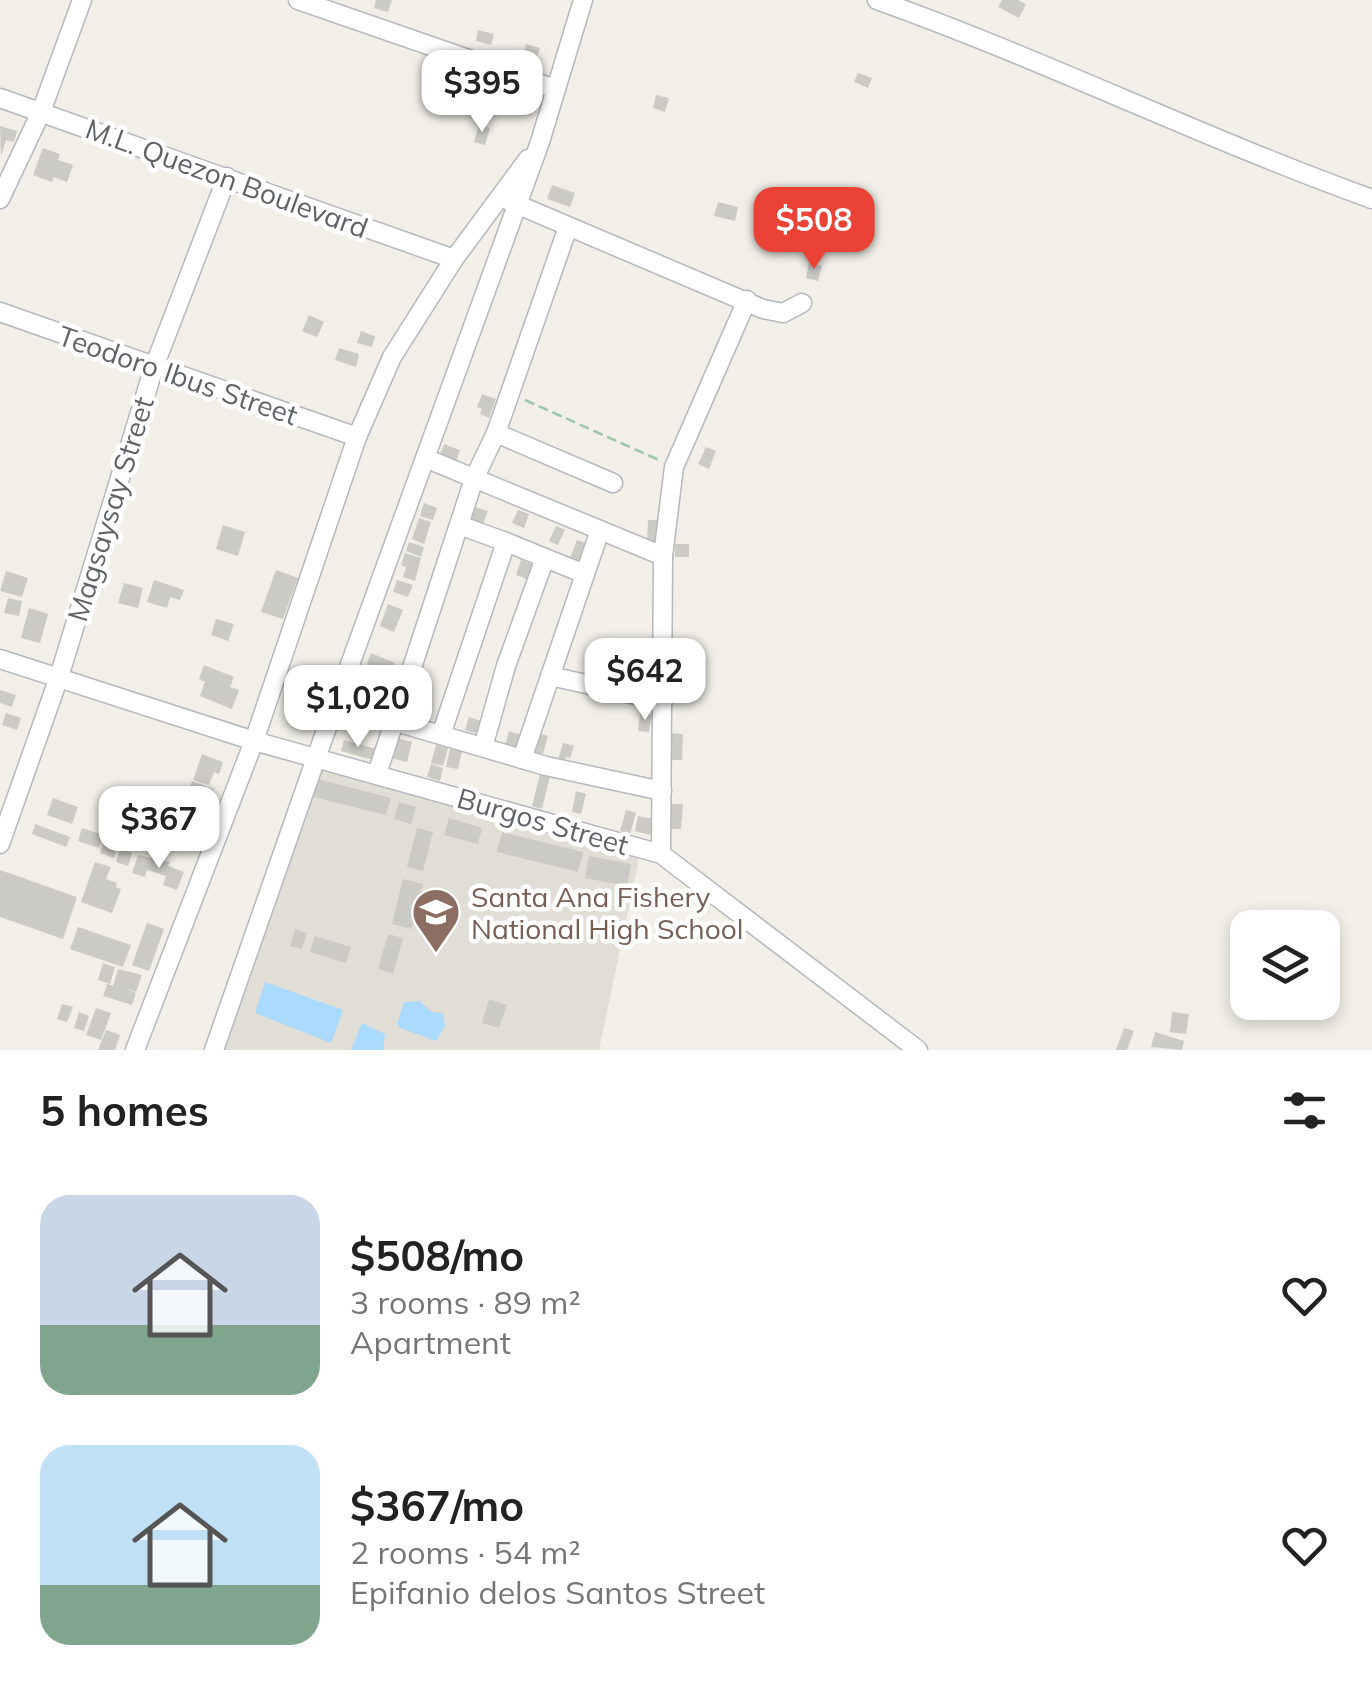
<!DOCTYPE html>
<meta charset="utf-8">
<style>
:root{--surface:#fff;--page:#f2f2f2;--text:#222;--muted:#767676;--accent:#ea4335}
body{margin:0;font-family:Mulish,sans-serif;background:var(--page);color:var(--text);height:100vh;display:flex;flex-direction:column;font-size:38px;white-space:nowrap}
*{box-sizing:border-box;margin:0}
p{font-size:32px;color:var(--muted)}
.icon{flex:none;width:55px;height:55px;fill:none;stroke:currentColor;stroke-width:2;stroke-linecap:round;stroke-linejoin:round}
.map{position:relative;height:1050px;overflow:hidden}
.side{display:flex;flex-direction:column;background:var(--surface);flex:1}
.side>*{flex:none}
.buttons{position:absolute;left:1230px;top:910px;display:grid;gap:20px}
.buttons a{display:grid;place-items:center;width:110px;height:110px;border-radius:20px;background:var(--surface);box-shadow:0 5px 15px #0003;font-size:50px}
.price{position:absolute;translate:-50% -85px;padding:0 22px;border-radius:20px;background:#fff;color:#222;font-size:32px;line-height:65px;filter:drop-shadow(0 2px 5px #0008)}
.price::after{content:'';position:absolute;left:50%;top:60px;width:30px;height:22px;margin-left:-15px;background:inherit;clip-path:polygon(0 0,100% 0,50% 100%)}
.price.selected{background:var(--accent);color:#fff}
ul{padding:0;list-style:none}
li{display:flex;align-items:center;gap:30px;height:250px;padding:0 40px}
li span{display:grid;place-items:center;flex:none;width:280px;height:200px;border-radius:30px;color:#555}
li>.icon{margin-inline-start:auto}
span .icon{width:120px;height:120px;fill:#fffc;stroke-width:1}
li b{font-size:42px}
h2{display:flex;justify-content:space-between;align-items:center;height:120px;padding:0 40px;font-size:42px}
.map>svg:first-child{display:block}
.education{fill:#e1ded6}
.water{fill:#aadaff}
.building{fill:#cccac5}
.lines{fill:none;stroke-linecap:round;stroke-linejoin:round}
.minor-casing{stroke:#b5b8bc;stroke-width:21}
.path{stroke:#9cc7a9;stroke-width:2.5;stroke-dasharray:10 5;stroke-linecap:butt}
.minor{stroke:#fff;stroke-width:18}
.labels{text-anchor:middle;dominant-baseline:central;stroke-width:9;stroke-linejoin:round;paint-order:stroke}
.street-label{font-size:28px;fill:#5f6368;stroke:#fff}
.education-label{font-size:28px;fill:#785e54;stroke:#fff;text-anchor:start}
</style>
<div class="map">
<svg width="1372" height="1050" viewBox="0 0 1372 1050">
<rect width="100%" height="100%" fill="#f1efe8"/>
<path class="education" d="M316 766 639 858 599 1050H222Z"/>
<g class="water">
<path d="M265 982 343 1010 331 1043 255 1013Z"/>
<path d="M419 1001 432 1012 443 1013 445 1026 436 1041 400 1028 397 1024 404 1002Z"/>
<path d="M362 1023 385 1034 383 1050H351Z"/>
</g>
<g class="building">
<path d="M376 0H392L388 12 374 8Z"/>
<path d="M1002 0H1018L1026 4 1019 18 998 7Z"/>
<path d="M478 30 494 34 491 45 476 41Z"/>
<path d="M526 44 540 48 536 60 522 57Z"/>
<path d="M858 73 872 78 868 88 854 82Z"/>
<path d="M656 95 669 98 665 112 653 108Z"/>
<path d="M479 125 490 128 485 145 474 142Z"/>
<path d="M0 126 17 131 14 142 6 140 1 156Z"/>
<path d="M43 148 60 154 58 160 73 165 67 182 54 177 52 182 33 175Z"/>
<path d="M552 185 575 193 570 207 547 199Z"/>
<path d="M718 202 738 207 735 221 714 216Z"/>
<path d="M809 263 822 266 818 281 806 278Z"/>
<path d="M309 315 324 322 317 337 302 331Z"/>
<path d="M361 331 375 336 372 347 357 343Z"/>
<path d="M339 348 359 354 356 367 335 360Z"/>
<path d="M482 394 496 399 489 418 480 414 482 409 477 407Z"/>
<path d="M444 444 460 450 455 464 439 458Z"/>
<path d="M706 447 716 451 709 469 698 464Z"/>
<path d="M424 503 437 508 433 520 420 516Z"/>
<path d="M475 507 488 511 480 531 468 527Z"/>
<path d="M518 510 529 514 524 528 512 523Z"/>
<path d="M419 518 431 522 424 544 412 539Z"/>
<path d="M648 520H661V543H647Z"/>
<path d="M223 525 245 532 238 556 216 549Z"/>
<path d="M556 526 565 530 558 545 549 541Z"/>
<path d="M577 540 589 544 580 567 568 563Z"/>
<path d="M409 542 424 547 421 557 406 551Z"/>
<rect x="675" y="544" width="14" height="13"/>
<path d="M405 553 421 558 415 581 403 577 406 567 401 565Z"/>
<path d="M521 560 536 566 530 580 516 575Z"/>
<path d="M276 570 298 578 283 619 261 612Z"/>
<path d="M6 571 28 578 22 597 0 591Z"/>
<path d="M154 580 184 590 180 600 170 597 167 608 147 602Z"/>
<path d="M397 580 413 585 408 597 393 592Z"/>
<path d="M124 583 143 588 138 608 118 603Z"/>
<path d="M8 598 22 601 19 616 4 613Z"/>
<path d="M388 604 403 610 394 632 380 626Z"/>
<path d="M29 608 48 614 40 643 21 638Z"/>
<path d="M216 619 234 624 228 641 211 635Z"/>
<path d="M371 653 395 663 392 673 367 664Z"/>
<path d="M204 665 234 677 230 687 239 690 232 709 200 696 205 682 199 679Z"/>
<path d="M0 690 16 695 12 707 0 703Z"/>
<path d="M359 691 375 695 371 707 356 702Z"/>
<path d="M6 713 21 718 17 730 2 725Z"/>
<path d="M640 713 652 715 649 732 638 731Z"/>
<path d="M469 717 484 722 480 735 465 730Z"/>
<path d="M509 731 524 736 521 747 505 746Z"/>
<path d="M534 732 548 736 543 754 529 751Z"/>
<path d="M669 733 683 734 682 760H668Z"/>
<path d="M396 738 412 742 407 762 391 758Z"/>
<path d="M344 740 376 749 373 760 341 751Z"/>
<path d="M563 743 574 746 570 758 566 757 565 762 558 760Z"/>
<path d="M436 745 448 748 443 766 431 763Z"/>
<path d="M450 749 462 751 458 769 446 767Z"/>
<path d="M202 754 223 762 219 774 214 772 209 785 193 780Z"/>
<path d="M431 764 443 768 440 781 427 777Z"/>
<path d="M540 774 550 776 542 809 532 806Z"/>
<path d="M310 777 391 798 386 815 306 795Z"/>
<path d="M192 781 214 789 207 809 185 802Z"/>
<path d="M576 791 586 794 581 814 572 812Z"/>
<path d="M53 798 78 807 72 824 47 815Z"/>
<path d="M399 802 416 807 411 824 394 819Z"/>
<path d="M670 804H683L681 829H668Z"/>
<path d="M190 809 202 813 198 826 185 822Z"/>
<path d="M626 810 636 813 630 834 620 831Z"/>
<path d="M638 816 654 819 650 835 635 831Z"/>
<path d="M449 818 482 828 478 844 444 835Z"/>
<path d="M35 824 70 837 66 847 32 834Z"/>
<path d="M82 828 103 835 99 848 78 841Z"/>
<path d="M417 828 433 832 423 871 407 867Z"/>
<path d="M502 832 583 852 578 872 497 852Z"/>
<path d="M103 842 117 846 114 858 100 853Z"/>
<path d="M120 849 132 853 128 866 116 862Z"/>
<path d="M138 855 170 862 168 866 184 872 177 890 163 885 166 876 147 870 145 877 132 873Z"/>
<path d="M589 856 631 864 627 886 585 878Z"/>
<path d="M95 862 111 867 106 879 117 883 116 887 121 889 112 913 81 902Z"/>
<path d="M0 870 77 897 63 939 0 917Z"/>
<path d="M403 879 423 884 412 929 392 924Z"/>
<path d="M147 923 164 929 149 971 132 965Z"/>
<path d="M78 927 131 945 123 967 70 949Z"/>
<path d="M295 929 307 933 302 949 290 946Z"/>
<path d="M388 934 403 938 393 974 378 969Z"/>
<path d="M315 936 351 947 346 963 310 952Z"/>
<path d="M103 963 115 967 110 984 98 980Z"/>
<path d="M118 969 142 975 136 992 125 988 136 993 132 1005 103 996 107 984 113 986Z"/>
<path d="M489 999 507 1005 499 1028 482 1023Z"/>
<path d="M62 1004 73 1007 67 1022 57 1019Z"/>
<path d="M96 1008 111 1013 101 1040 86 1035Z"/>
<path d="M79 1012 89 1016 84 1031 74 1028Z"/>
<path d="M1172 1012 1189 1014 1186 1034 1170 1032Z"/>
<path d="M1124 1028 1134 1031 1127 1050H1116Z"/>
<path d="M106 1030 120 1035 115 1050H98Z"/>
<path d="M1155 1032 1184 1041 1182 1050 1151 1047Z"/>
</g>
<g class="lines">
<g class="minor-casing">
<g id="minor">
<path d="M298 0 555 89"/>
<path d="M877 0C1045 60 1205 139 1372 199"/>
<path d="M0 98 454 259"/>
<path d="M0 199 41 112 82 0"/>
<path d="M509 201 763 309 783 313 802 303"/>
<path d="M0 312 357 437"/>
<path d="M496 433 613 483"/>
<path d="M425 458 663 556"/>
<path d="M459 525 506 542"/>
<path d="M0 659 254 741 661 854 918 1050"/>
<path d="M550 676 663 701"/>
<path d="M393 721 546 766 662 791"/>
<path d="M441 735 506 542 545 558"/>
<path d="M483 747 506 666 545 558 585 574"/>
<path d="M522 759 600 530"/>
<path d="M377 774 474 479 496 433 568 227"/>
<path d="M0 844 59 677 154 367 227 177"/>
<path d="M661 854 663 556 674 467 747 300"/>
<path d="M135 1050 254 741 357 437 392 357 454 259 528 159"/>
<path d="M214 1050 316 758 540 142 583 0"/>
</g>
</g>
<path class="path" d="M525 400 659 460"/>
<use href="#minor" class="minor"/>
</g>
<defs>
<g id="school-pin" transform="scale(2.5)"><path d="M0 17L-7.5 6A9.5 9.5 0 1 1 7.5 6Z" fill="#8d6e63" stroke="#fff"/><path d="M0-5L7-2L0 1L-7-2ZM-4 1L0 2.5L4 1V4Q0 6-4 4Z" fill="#fff"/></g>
</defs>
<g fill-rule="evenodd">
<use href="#school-pin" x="436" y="912"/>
</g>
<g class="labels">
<g class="street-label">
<text transform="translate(227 178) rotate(20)">M.L. Quezon Boulevard</text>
<text transform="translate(178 375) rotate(19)">Teodoro Ibus Street</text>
<text transform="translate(110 509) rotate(-73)">Magsaysay Street</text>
<text transform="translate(543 821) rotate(16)">Burgos Street</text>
</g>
<g class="education-label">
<text x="471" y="896">Santa Ana Fishery<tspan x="471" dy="32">National High School</tspan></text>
</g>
</g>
</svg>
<div class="buttons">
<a><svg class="icon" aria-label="layers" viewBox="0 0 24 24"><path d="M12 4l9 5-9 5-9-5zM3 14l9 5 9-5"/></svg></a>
</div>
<b class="price" style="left:482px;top:135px">$395</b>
<b class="price selected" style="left:814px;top:272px">$508</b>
<b class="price" style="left:645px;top:723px">$642</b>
<b class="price" style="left:358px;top:750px">$1,020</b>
<b class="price" style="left:159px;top:871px">$367</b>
</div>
<section class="side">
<h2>5 homes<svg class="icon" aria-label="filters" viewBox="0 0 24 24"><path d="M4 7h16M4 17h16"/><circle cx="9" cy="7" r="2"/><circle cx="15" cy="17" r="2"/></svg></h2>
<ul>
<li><span style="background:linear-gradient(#c9d6e8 65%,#7fa58c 0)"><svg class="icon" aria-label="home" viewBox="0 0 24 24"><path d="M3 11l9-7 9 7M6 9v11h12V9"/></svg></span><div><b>$508/mo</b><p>3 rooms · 89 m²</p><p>Apartment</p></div><svg class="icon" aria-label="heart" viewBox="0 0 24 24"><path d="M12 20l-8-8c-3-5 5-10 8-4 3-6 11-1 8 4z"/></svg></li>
<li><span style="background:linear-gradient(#bfe0f5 70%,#7fa58c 0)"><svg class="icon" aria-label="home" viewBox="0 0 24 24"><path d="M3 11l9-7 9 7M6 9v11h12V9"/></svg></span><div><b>$367/mo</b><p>2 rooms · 54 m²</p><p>Epifanio delos Santos Street</p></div><svg class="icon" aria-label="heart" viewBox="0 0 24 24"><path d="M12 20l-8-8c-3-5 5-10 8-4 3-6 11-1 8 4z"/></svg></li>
</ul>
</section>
